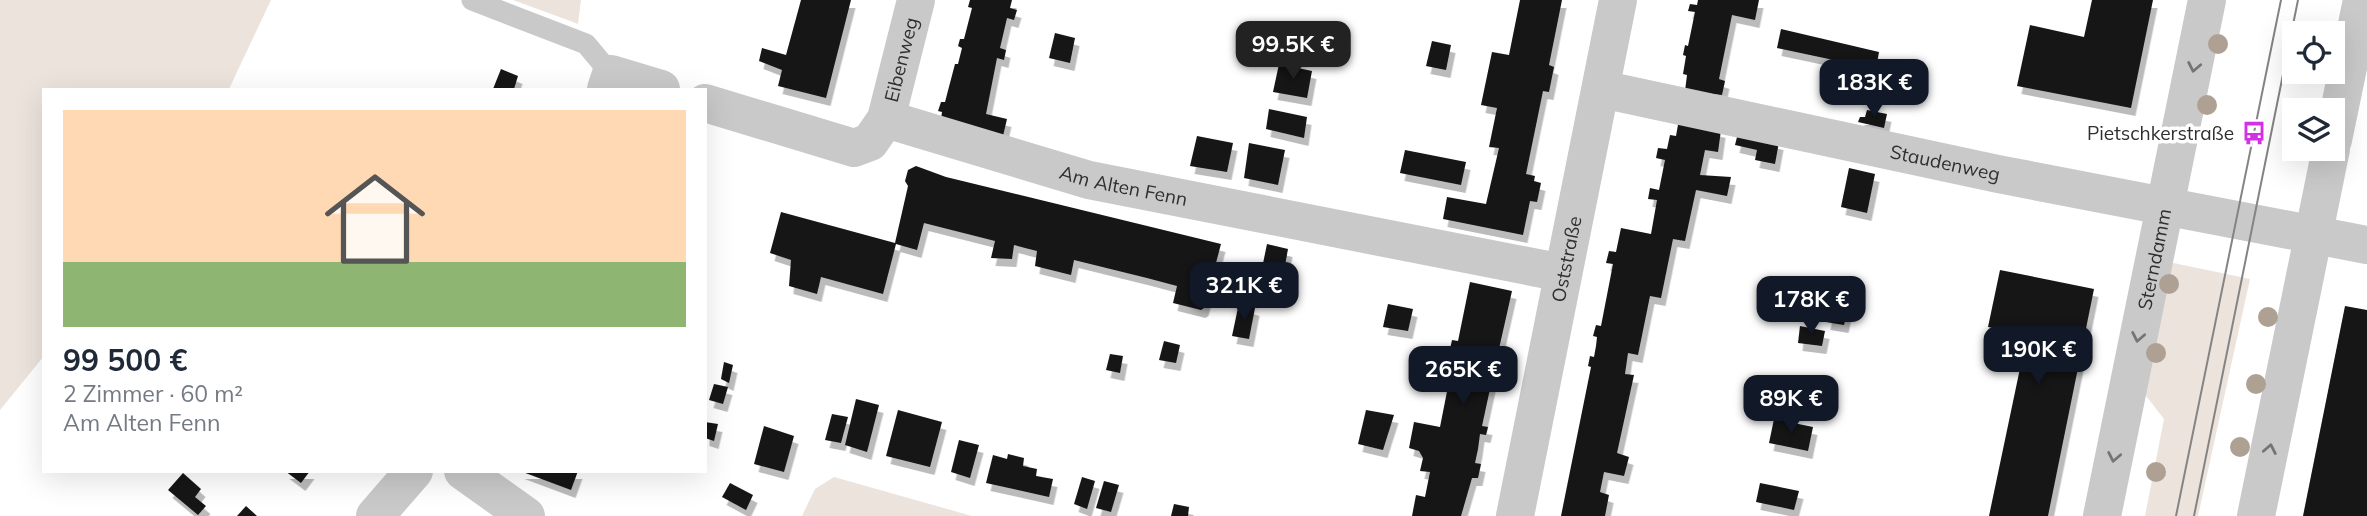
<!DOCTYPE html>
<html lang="de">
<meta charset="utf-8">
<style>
:root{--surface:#fff;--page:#f2f2f3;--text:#1f2937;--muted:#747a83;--accent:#111827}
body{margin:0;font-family:Mulish,sans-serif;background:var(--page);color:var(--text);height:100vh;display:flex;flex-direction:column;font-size:26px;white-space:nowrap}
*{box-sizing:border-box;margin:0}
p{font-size:23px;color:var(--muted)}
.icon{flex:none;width:38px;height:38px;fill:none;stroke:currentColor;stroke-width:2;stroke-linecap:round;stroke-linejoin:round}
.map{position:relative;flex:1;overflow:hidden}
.side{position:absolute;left:42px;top:88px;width:665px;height:385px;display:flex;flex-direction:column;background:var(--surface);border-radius:0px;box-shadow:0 7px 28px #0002}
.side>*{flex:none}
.buttons{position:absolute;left:2282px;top:21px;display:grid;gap:14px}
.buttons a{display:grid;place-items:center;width:63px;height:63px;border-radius:0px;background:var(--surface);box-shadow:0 7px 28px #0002;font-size:35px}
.price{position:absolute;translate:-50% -60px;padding:0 16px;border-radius:14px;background:var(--accent);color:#fff;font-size:23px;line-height:46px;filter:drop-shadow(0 2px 4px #0008)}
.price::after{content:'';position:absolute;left:50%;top:42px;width:21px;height:16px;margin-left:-10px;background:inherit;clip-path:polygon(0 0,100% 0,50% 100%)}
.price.active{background:#222;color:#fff}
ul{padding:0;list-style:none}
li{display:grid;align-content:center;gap:14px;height:371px;padding:0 21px}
li span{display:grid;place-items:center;height:217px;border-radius:0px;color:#555}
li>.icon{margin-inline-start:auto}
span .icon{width:126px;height:126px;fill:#fffc;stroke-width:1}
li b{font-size:30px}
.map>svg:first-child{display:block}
.green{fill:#ece3dc}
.building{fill:#161616;filter:url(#shadow)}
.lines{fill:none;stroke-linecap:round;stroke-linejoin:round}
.service{stroke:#c9c9c9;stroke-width:21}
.minor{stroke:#c9c9c9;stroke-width:38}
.tertiary{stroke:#c9c9c9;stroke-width:38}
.tram{stroke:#848484;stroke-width:2}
.tree{fill:#aea193}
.oneway{stroke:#747474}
.labels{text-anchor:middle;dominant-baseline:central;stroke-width:7;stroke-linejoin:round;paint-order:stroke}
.street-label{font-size:19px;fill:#2f2f2f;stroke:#fff}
.poi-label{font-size:19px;fill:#2f2f2f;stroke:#fff;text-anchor:end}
</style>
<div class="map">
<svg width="2367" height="516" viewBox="0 0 2367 516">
<defs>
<filter id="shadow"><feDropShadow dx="4.5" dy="8" stdDeviation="0" flood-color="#0004"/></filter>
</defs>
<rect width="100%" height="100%" fill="#fff"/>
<g class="green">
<path d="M0 0H271L229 89H44V356L0 410Z"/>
<path d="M513 0H581L578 24 573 22Z"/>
<path d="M2164 261 2250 279 2198 516H2145L2164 419 2140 388Z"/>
<path d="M834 477 972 516H802L815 489Z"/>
</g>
<g class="building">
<path d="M801 0H851L826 98 778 86 782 70 759 61 762 48 786 55Z"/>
<path d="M970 0H1012L1010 8 1017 10 1014 20 1007 18 1000 48 1006 50 1004 60 997 58 986 114 1007 119 1003 136 941 119 942 112 938 111 941 102H945L955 64H958L962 48 958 46 960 39H964L972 8 968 7Z"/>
<path d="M1520 0H1562L1549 65 1554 67 1549 92 1543 91 1526 174 1535 176 1534 181 1541 183 1537 202 1530 201 1523 235 1443 219 1447 197 1486 204 1499 148 1489 147 1497 108 1481 105 1492 52 1509 55Z"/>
<path d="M1698 0H1759L1755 20 1732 15 1719 79 1725 81 1722 95 1685 91 1687 75 1683 74 1686 56 1683 55 1685 45 1688 46 1695 12 1688 11 1690 4 1697 5Z"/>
<path d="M2092 0H2153L2131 108 2017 86 2030 25 2084 37Z"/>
<path d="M1781 29 1879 52 1876 69 1777 48Z"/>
<path d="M1055 33 1075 38 1070 63 1049 58Z"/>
<path d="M1432 41 1451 45 1446 70 1426 66Z"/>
<path d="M1279 64 1312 71 1307 98 1273 92Z"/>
<path d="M1847 65 1876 72 1873 87 1843 81Z"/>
<path d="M501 69 518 76 514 89H493Z"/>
<path d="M1269 109 1307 117 1304 138 1266 129Z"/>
<path d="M1867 110 1887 114 1884 128 1858 122 1860 117H1865Z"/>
<path d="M1679 119 1721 130 1718 152 1705 150 1700 175 1731 177 1727 196 1696 190 1685 241 1673 239 1661 298 1650 296 1638 355 1628 353 1625 374 1634 375 1617 453 1629 457 1624 476 1604 472 1600 492 1609 495 1605 516H1561L1591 367 1588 366 1590 356 1594 357 1596 346 1597 337 1593 336 1596 325 1601 326 1613 264 1606 263 1609 251 1616 252 1621 228 1651 234 1657 200 1648 199 1650 188 1659 190 1665 160 1656 158 1658 148 1667 149 1670 135 1676 136Z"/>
<path d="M1738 133 1779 142 1775 164 1755 160 1757 150 1735 145Z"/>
<path d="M1197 136 1233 143 1227 172 1190 166Z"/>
<path d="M1249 143 1285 150 1278 185 1244 178Z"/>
<path d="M1405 150 1466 162 1461 185 1400 173Z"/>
<path d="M916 166 946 177 1221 244 1204 308 1201 310 1173 303 1177 286 1147 278 1074 260 1071 275 1035 266 1037 251 1025 248 1014 245 1012 259 991 258 995 241 924 223 917 250 896 244 883 294 821 277 817 294 789 286 791 260 770 253 781 212 895 243 908 186 905 181 908 170Z"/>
<path d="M1849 168 1875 174 1867 213 1841 207Z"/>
<path d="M1267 244 1288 249 1282 282 1260 278Z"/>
<path d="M2000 270 2094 289 2048 516H1989L2027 335 1988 327Z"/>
<path d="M1470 282 1512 291 1496 362 1502 363 1499 376 1493 375 1482 426 1488 427 1486 435 1480 434 1478 449 1475 463 1481 464 1478 478H1472L1461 516H1412L1416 495 1425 497 1430 472 1420 471 1423 458 1419 451 1409 448 1414 422 1440 427 1455 351 1450 349 1452 340 1458 341Z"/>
<path d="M1833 285 1852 289 1844 325 1826 322Z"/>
<path d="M1239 303 1255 308 1249 339 1232 336Z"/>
<path d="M1388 304 1413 309 1408 331 1383 327Z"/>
<path d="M2345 306 2367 310V516H2303Z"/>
<path d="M1800 326 1825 331 1822 346 1798 343Z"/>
<path d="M1164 341 1180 345 1176 363 1159 360Z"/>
<path d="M1110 354 1123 356 1120 373 1106 370Z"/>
<path d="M724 362 733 365 729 383 721 379Z"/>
<path d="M714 384 728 387 723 404 709 400Z"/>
<path d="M856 399 879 405 867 452 845 445Z"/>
<path d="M898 410 942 422 930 467 886 456Z"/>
<path d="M1366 410 1394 415 1383 450 1358 444Z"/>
<path d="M832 414 848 417 841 443 825 440Z"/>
<path d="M1774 419 1813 427 1808 451 1769 443Z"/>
<path d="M705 422 718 424 714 441 705 438Z"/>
<path d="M764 426 794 436 784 472 754 464Z"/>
<path d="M959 440 979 445 970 478 951 472Z"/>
<path d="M1008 454 1024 458 1023 466 1037 469 1036 476 1053 479 1049 497 986 483 993 455 1007 459Z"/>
<path d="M285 471H310L301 483Z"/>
<path d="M520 471H578L571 490Z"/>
<path d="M183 473 201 489 195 497 206 506 198 515 168 490Z"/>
<path d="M1082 477 1095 481 1087 509 1074 504Z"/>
<path d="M1104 481 1119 485 1111 512 1096 508Z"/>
<path d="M730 483 753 495 746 510 722 497Z"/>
<path d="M1760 483 1799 491 1794 510 1756 502Z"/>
<path d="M1174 504 1189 507 1188 516H1171Z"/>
<path d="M246 506 257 516H237Z"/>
</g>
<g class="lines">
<path class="service" d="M472 0 586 44 611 74"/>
<g class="minor">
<path d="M606 89 611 74 661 89"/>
<path id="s1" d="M1601 89 1998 174 2367 245"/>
<path id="s2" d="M705 103 854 148 870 142 886 119 916 0"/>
<path id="s3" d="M886 119 1089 180 1563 273"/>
<path d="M463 471 526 516"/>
<path d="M375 516 414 471"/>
<path id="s4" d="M1515 516 1618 0"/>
</g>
<g class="tertiary">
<path d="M2333 140 2362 0"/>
<path id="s5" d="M2102 516 2207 0"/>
<path d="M2256 516 2331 149"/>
</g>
<g class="tram">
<path d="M2176 516 2281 0"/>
<path d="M2194 516 2298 0"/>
</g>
</g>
<g class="tree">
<circle cx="2218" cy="44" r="10"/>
<circle cx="2207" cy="105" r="10"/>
<circle cx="2169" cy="284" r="10"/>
<circle cx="2268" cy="317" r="10"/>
<circle cx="2156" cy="353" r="10"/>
<circle cx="2256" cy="384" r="10"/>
<circle cx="2240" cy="447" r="10"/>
<circle cx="2156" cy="472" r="10"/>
</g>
<defs><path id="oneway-chevron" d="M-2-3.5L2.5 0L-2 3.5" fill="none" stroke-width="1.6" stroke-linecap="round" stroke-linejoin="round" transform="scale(1.75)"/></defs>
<g class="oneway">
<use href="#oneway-chevron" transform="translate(2194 67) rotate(101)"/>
<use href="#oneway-chevron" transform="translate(2138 337) rotate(101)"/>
<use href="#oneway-chevron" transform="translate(2270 449) rotate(-79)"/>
<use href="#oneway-chevron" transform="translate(2114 457) rotate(101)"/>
</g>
<defs>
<g id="bus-bare" transform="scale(1.89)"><path d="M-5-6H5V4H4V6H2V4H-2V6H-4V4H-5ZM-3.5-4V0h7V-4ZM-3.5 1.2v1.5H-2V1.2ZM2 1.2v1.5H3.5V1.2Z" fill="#d52fe8" stroke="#fff" stroke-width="2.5" paint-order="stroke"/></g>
</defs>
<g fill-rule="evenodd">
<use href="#bus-bare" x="2254" y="133"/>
</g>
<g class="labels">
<g class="street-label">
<text stroke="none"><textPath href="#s2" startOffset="262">Eibenweg</textPath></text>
<text stroke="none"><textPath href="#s1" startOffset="352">Staudenweg</textPath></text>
<text stroke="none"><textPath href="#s3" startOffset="247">Am Alten Fenn</textPath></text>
<text stroke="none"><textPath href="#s4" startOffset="262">Oststraße</textPath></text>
<text stroke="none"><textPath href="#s5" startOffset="262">Sterndamm</textPath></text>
</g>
<g class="poi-label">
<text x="2234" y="133">Pietschkerstraße</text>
</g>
</g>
</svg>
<div class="buttons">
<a><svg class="icon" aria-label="locate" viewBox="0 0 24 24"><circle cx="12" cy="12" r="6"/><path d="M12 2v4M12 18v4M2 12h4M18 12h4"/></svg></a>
<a><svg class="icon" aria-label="layers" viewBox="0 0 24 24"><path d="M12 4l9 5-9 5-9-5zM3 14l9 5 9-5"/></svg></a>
</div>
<b class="price active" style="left:1293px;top:81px">99.5K €</b>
<b class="price" style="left:1874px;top:119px">183K €</b>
<b class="price" style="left:1244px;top:322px">321K €</b>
<b class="price" style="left:1811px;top:336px">178K €</b>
<b class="price" style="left:2038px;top:386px">190K €</b>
<b class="price" style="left:1463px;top:406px">265K €</b>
<b class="price" style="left:1791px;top:435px">89K €</b>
<section class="side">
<ul>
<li><span style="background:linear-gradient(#ffd9b3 70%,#8fb573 0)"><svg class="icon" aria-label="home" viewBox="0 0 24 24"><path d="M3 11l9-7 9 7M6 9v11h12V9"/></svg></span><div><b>99 500 €</b><p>2 Zimmer · 60 m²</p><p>Am Alten Fenn</p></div></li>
</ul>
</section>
</div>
